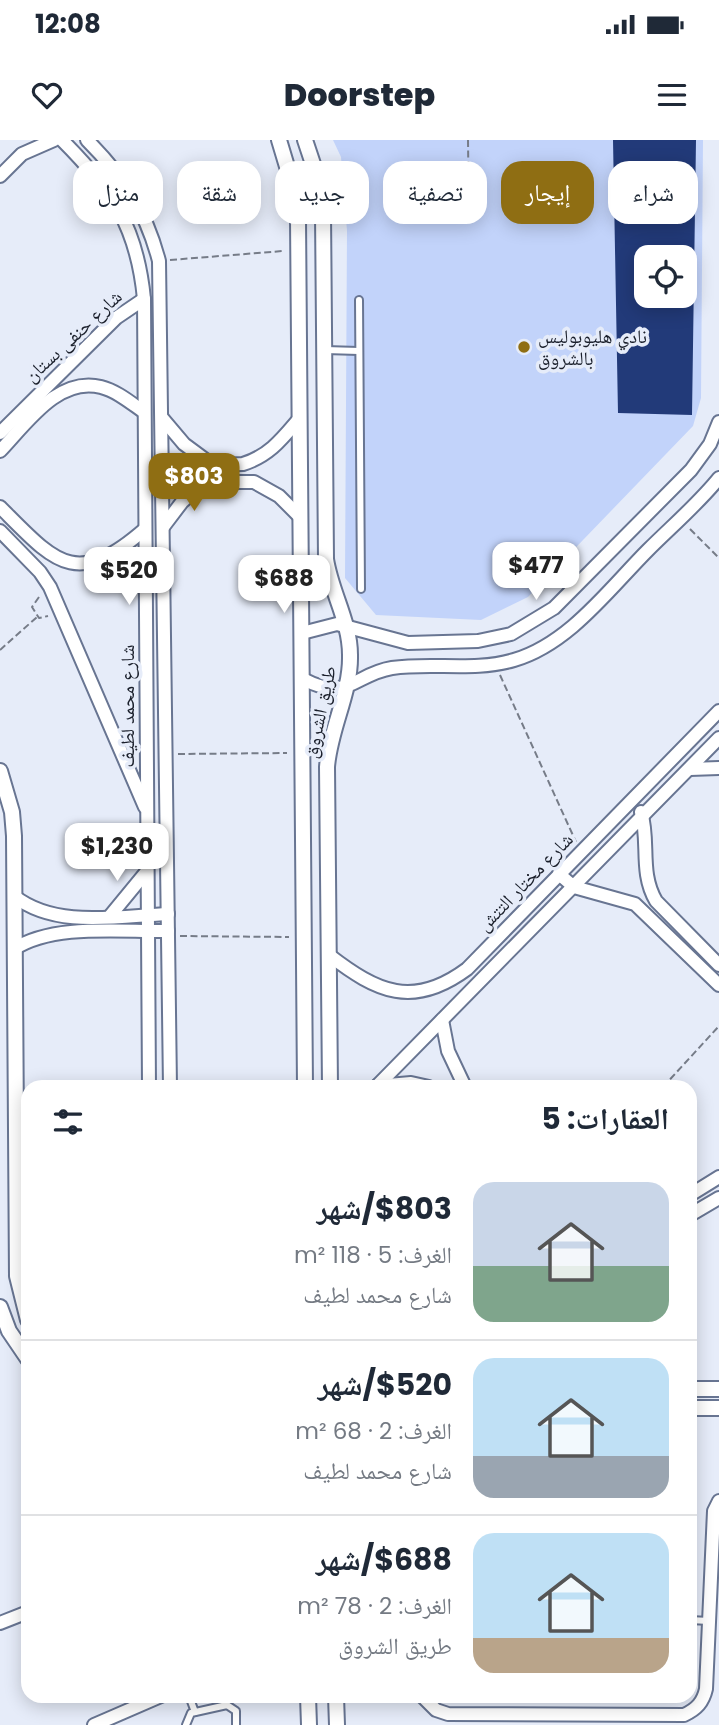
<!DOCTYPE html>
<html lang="ar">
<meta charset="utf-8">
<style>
:root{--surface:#fff;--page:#f6f6f7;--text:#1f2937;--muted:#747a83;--line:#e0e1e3;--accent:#8f6e13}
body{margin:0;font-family:Poppins,"Noto Naskh Arabic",sans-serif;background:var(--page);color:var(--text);direction:rtl;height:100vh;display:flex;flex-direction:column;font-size:26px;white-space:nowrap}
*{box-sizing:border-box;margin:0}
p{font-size:23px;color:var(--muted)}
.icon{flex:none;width:38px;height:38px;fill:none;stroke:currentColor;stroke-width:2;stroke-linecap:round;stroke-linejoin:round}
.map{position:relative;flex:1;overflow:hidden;direction:ltr}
.panel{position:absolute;left:21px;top:940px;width:676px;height:623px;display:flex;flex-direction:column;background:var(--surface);border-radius:21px;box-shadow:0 4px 18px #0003;direction:rtl}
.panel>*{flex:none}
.hud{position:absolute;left:21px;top:21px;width:677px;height:63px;direction:rtl;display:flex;gap:14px}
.fabs{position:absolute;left:634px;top:105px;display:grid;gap:14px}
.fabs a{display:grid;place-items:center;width:63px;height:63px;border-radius:14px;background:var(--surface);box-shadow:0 4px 18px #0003;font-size:35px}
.price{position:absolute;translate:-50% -60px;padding:0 16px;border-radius:14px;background:#fff;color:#222;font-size:23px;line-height:46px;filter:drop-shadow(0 2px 4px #0008)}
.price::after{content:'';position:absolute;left:50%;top:42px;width:21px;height:16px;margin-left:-10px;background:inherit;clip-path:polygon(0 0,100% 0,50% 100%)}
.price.active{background:var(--accent);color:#fff}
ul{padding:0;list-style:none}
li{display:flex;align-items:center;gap:21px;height:175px;padding:0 28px}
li+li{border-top:2px solid var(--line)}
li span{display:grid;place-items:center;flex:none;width:196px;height:140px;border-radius:21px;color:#555}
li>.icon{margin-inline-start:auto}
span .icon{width:84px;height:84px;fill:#fffc;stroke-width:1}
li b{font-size:30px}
h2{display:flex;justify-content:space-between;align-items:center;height:84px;padding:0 28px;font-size:30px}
.tag{padding:0 24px;border-radius:21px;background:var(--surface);box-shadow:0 4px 18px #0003;font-size:24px;line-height:63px}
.tag.active{background:var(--accent);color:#fff}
.status{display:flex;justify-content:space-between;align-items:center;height:49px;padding:0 35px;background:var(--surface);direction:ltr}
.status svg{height:19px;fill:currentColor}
header{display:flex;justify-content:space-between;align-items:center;height:91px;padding:0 28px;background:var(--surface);font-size:32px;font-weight:800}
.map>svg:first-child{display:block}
.green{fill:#c2d3fa;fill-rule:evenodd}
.building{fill:#223a79;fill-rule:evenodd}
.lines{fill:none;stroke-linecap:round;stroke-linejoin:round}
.service-casing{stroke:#687592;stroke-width:10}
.minor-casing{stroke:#687592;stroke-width:16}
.tertiary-casing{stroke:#687592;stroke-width:18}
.path{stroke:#767c88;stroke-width:2;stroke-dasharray:7 3.5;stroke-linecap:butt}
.service{stroke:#fff;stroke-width:6}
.minor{stroke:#fff;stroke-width:12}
.tertiary{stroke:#fff;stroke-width:14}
.poi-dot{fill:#8f6e13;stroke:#e6ecf9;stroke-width:2.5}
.labels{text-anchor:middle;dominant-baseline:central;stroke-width:7;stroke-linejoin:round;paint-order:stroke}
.street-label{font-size:19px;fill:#1a1f2b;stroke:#e6ecf9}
.poi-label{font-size:19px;fill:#1a1f2b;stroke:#e6ecf9;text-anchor:start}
</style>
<div class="status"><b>12:08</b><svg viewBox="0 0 49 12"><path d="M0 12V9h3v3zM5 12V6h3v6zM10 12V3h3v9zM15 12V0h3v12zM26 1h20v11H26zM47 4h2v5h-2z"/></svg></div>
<header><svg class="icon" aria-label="menu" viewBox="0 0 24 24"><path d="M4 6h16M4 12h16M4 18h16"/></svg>Doorstep<svg class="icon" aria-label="heart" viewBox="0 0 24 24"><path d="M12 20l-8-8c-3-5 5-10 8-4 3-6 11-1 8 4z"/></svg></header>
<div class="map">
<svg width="719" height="1585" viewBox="0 0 719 1585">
<rect width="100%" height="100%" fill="#e6ecf9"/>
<path class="green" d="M333 0H703L701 258 693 286 528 457 481 480 376 475 345 438 347 91 341 17ZM646 117H684V156H646Z"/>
<path class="building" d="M613 0H696L692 275 618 273ZM646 117H684V156H646Z"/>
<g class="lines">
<g class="service-casing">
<g id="service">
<path d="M359 160 361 449"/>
<path d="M325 210 359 211"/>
<path d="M690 1480 709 1481"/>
<path d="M189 1556 195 1572"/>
<path d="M186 1585 191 1573 227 1565 236 1571V1585"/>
</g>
</g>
<g class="minor-casing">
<g id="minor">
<path d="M62 0C112 50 137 86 144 159L149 947"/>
<path d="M87 0C123 36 146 71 159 121L170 947"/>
<path d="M0 36 22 14 54 0"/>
<path d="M162 278 184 304 211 324"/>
<path d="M0 293 116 178 144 159"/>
<path d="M0 311C26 284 58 236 101 247 117 251 131 263 144 272"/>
<path d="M157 326 243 324C269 316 282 299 299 279"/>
<path d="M156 342H254L279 356 301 378"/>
<path d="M0 367C55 422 75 450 145 389"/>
<path d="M163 387 182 362 206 341"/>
<path d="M0 391 40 432 50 447 145 667"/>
<path d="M302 493 337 484 408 503 478 501 511 494 554 468 691 330 710 304 719 282"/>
<path d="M303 539C349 563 354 534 392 528 433 522 474 532 514 520 569 504 609 449 648 410 672 386 698 364 719 338"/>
<path d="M690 629 719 628"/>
<path d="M641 672C650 702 639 732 656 761L719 825"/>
<path d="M559 734 574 747 635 764 719 845"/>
<path d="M14 756C56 789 118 776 168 774"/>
<path d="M110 776 147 731"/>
<path d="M14 809C54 783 122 792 168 791"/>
<path d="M329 815C377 852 413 869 467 829L719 571"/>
<path d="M442 880 448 911 465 947"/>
<path d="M377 946 411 943 429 947"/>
<path d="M376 947 719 598"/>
<path d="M690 1055 719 1037"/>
<path d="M690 1075 719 1058"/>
<path d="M0 1483 28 1472"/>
<path d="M422 1556 436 1570 448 1574 684 1575C697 1569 703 1562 706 1549L714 1371 719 1361"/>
<path d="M94 1585 161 1556"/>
</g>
</g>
<g class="tertiary-casing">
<g id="tertiary">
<path d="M279 0 294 50 298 79 305 947"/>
<path d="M305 0 317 36 323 73 326 419C331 452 350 481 350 515 351 553 330 588 327 627L330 947"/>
<path d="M0 631 12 672 14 696 17 1136 28 1180"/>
<path d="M0 1167 9 1191 28 1219"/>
<path d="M690 1249H719"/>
<path d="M690 1268H719"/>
<path d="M308 1556 309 1585"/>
<path d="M336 1556 337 1585"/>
</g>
</g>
<g class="path">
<path d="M468 0 469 82"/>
<path d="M170 120 283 111"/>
<path d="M690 389 719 418"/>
<path d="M39 457 32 467 39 478 48 476"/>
<path d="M0 510 37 477"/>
<path d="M500 535 576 702"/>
<path d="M178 614 287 613"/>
<path d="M180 796 289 797"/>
<path d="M663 947 719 886"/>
<path d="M690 1411H699"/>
<path d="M690 1491H697"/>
</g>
<use href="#service" class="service"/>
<use href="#minor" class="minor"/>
<use href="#tertiary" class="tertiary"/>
</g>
<circle class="poi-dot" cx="524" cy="207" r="7"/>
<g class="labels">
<g class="street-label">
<text transform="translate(73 196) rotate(-43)">شارع حنفى بستان</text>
<text transform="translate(127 566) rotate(-90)">شارع محمد لطيف</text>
<text transform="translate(320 572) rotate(-78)">طريق الشروق</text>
<text transform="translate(525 742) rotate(-46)">شارع مختار التتش</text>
</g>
<g class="poi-label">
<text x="538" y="196">نادي هليوبوليس<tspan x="538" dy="22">بالشروق</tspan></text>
</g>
</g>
</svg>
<div class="fabs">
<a><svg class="icon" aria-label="locate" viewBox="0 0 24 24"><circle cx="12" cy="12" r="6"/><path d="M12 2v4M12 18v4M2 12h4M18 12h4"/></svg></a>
</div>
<b class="price active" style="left:194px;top:373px">$803</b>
<b class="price" style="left:536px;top:462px">$477</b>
<b class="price" style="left:129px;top:467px">$520</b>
<b class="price" style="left:284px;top:475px">$688</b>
<b class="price" style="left:117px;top:743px">$1,230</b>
<div class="hud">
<a class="tag">شراء</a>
<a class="tag active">إيجار</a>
<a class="tag">تصفية</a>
<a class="tag">جديد</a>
<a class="tag">شقة</a>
<a class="tag">منزل</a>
</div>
<section class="panel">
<h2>العقارات: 5<svg class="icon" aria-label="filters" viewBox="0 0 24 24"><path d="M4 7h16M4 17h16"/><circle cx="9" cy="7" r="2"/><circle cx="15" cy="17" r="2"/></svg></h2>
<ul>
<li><span style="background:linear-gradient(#c9d6e8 60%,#7fa58c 0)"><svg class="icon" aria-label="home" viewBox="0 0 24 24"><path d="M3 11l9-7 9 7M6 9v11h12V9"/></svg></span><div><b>$803/شهر</b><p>الغرف: 5 · 118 m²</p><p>شارع محمد لطيف</p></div></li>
<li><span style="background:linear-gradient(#bfe0f5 70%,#9aa5b1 0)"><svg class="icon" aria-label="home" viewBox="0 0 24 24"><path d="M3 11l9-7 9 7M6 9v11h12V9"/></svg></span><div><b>$520/شهر</b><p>الغرف: 2 · 68 m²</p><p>شارع محمد لطيف</p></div></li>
<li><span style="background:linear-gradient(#bfe0f5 75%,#b9a48a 0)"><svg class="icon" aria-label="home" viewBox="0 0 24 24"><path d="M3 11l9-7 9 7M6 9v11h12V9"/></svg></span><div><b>$688/شهر</b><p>الغرف: 2 · 78 m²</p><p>طريق الشروق</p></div></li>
</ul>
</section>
</div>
